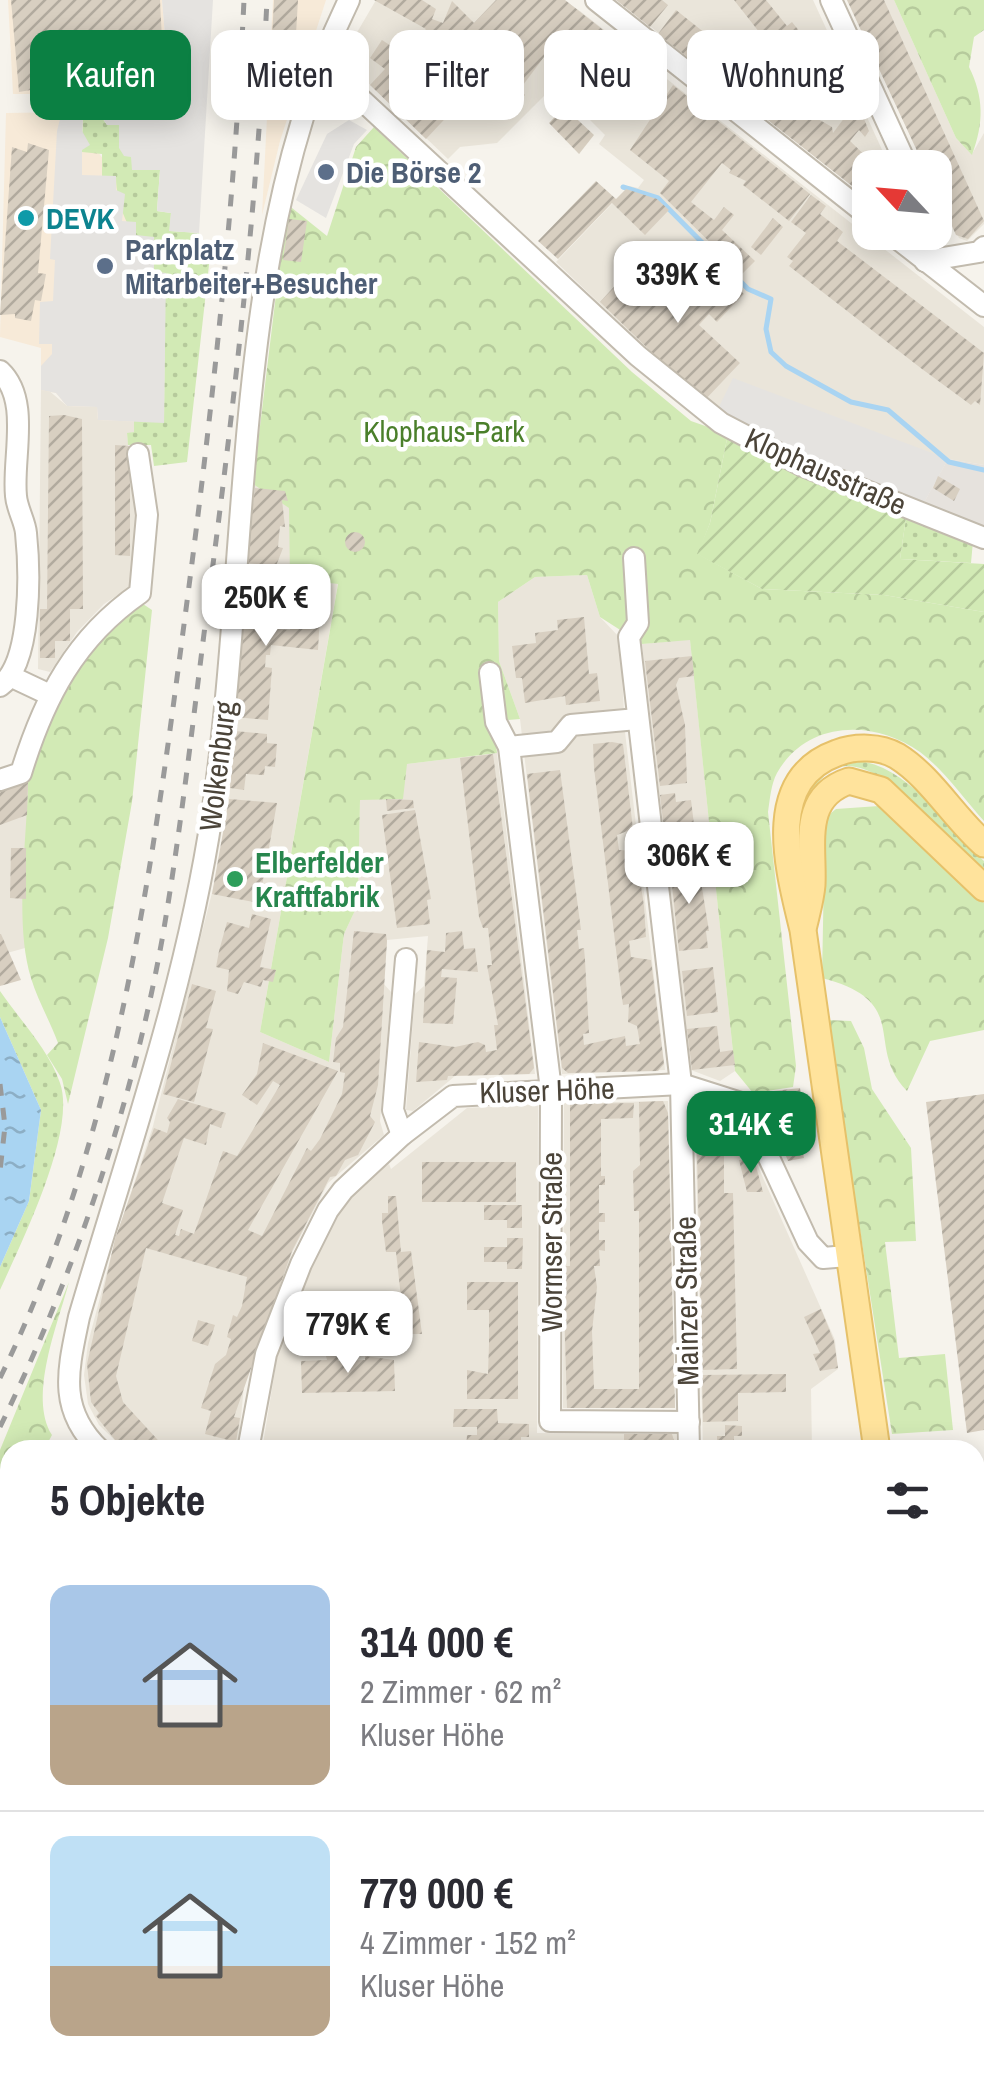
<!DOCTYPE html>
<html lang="de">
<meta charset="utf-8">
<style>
:root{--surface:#fff;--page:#f7f7f7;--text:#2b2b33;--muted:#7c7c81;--line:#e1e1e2;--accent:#0b8043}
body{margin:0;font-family:"Archivo Narrow",sans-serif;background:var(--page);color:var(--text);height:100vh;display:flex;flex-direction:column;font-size:38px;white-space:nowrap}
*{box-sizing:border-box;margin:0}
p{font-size:32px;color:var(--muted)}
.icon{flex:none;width:55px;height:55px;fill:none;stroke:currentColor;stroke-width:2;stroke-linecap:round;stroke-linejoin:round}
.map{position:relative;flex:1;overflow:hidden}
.panel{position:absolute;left:0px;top:1440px;width:985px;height:642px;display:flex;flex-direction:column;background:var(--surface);border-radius:30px 30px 0 0;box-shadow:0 5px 25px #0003}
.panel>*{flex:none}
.top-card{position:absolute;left:30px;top:30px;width:925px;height:90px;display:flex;gap:20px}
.needle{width:65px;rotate:296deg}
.fabs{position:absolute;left:852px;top:150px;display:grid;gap:20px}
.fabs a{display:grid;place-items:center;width:100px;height:100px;border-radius:20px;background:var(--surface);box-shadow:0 5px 25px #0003;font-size:50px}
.price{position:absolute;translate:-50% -85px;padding:0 22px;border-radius:20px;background:#fff;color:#222;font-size:32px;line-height:65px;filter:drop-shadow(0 2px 5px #0008)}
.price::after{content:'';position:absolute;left:50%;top:60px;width:30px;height:22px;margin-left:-15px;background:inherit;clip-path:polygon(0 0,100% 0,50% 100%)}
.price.current{background:var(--accent);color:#fff}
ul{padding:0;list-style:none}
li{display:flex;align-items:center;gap:30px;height:250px;padding:0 50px}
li+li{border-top:2px solid var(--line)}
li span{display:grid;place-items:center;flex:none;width:280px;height:200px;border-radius:20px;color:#555}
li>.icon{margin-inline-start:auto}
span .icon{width:120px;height:120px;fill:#fffc;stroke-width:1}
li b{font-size:42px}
h2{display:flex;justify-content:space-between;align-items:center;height:120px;padding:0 50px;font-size:42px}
.pill{padding:0 35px;border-radius:20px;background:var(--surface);box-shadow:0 5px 25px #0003;font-size:35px;line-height:90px}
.pill.current{background:var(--accent);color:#fff}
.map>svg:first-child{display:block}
.residential{fill:#eae5da}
.commercial{fill:#f7ead8}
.industrial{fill:#e6e2dd}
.grass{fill:url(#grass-dots)}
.forest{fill:url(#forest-crowns)}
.garden{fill:url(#garden-furrows)}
.parking{fill:#e5e3e0}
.water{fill:url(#water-ripples)}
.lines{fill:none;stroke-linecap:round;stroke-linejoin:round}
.stream{stroke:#a9d4f2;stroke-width:5}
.building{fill:url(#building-hatch)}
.minor-casing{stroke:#c2bbae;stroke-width:24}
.major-casing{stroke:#e6c16a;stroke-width:29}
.minor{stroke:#fff;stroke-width:20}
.major{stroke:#ffe39c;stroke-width:25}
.rail{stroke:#9a9a9a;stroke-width:5;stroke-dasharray:12 12;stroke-linecap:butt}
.service-dot{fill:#5c6f8a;stroke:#fff;stroke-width:4}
.culture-dot{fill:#0f9aa8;stroke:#fff;stroke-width:4}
.leisure-dot{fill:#2e9e5b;stroke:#fff;stroke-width:4}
.labels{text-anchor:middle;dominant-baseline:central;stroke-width:9;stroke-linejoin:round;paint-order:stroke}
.service-label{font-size:30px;font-weight:bold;fill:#4e5e75;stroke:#fff;text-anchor:start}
.culture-label{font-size:30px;font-weight:bold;fill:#0d838f;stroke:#fff;text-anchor:start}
.park-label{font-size:30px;fill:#4a7f2a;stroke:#fff}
.street-label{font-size:30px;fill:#4b4439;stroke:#fff}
.leisure-label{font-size:30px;font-weight:bold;fill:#27864d;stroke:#fff;text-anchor:start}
</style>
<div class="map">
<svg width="984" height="2082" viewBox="0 0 984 2082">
<defs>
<pattern id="grass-dots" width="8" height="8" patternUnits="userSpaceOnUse" patternTransform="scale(2.5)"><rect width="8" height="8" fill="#d2eab5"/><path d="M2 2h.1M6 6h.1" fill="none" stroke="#b6ca9c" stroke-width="1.8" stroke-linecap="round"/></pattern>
<pattern id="forest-crowns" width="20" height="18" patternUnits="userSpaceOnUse" patternTransform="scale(2.5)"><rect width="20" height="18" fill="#d2eab5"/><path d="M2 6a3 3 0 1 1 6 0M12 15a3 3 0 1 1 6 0" fill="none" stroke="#b6ca9c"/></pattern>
<pattern id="garden-furrows" width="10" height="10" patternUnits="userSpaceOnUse" patternTransform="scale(2.5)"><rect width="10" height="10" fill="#d2eab5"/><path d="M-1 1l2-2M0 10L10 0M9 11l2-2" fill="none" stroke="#b6ca9c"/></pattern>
<pattern id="water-ripples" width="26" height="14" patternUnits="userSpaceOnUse" patternTransform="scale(2.5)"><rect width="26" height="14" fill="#a9d4f2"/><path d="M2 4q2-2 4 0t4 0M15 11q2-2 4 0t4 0" fill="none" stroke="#8caec5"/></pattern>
<pattern id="building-hatch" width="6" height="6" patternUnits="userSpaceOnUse" patternTransform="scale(2.5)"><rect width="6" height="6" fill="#d8cfc1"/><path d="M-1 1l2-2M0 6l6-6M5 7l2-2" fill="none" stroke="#b1aa9e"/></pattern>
</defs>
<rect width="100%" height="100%" fill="#f6f3ec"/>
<g class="residential">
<path d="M376 0H564L580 11 984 327V465L948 459 922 506 704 403 556 262 629 186 638 188 644 180 599 144 605 135 555 85 497 143 460 147 448 159 342 58Z"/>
<path d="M617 0H813L890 167 870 168V200Z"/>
<path d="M847 0H894L956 138 972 154 984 133V224L967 241 959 238 935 188V168L925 167Z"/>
<path d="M47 389 67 406 97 407 98 420 134 421V432L127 434 136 517 131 586 104 604 77 632 50 672 38 669 41 390Z"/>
<path d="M253 484 290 508 338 583 260 1032 329 1062 344 934 358 904 360 800 407 764 497 753 535 1074 455 1076 413 1111 406 1110 415 994 424 986 428 936 387 940 383 983 391 992 380 1121 384 1135 328 1183 293 1251 244 1385 238 1450H125L99 1425 88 1404 84 1375 88 1343 115 1241 153 1126 214 885 229 802Z"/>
<path d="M587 575 600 617 620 638 625 732 665 1070 562 1074 520 719 499 661 498 602 535 577Z"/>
<path d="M690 639 735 1071 720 1081 691 1070 642 644Z"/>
<path d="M28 781 25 948 0 955V792Z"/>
<path d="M668 1101 675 1408H563L564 1103Z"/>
<path d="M538 1104 537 1433 676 1434V1450H262L280 1340 335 1213 352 1190 389 1164 391 1169 467 1108Z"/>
<path d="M702 1106 737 1119 835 1340 838 1369 811 1389 812 1450H703L695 1111Z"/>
<path d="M10 1916V2072L176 2073 185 2082H0V1921Z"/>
<path d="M450 2072 454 2082H226L217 2073Z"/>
<path d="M495 2073H647L654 2082H499Z"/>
</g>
<g class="commercial">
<path d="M8 0H162L170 94H13Z"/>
<path d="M273 0H326L280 141 262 215Z"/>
<path d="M73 112 83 114 82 131 116 176 124 208 154 237 164 423 98 420 97 407 67 406 56 393 41 390V348L0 337 6 113Z"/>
</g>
<path class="industrial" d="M948 459 984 465V530L922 506Z"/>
<g class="grass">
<path d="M83 114 100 115 107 125H119L131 156 160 170 157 211 171 213 170 231 199 233 204 246 211 247 187 462 154 466 151 445H128L127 433 134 432V421L164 422 165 273 154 272C137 238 116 215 116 176H102V154L82 152Z"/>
<path d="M907 511 973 541 971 563 900 559Z"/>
<path d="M851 760C909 763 943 824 984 861V874C937 833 831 682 801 829H797C794 788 819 775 851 760Z"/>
<path d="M0 991C19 1019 49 1050 60 1083 77 1131 21 1243 0 1290V1267L29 1201 41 1110 0 1017Z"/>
<path d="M984 1656V2060L977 2064 980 2082H947L948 2073 975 2072V1658Z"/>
</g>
<g class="forest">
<path d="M894 0H984V30L974 37 969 67C984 97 984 123 972 155L956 138Z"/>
<path d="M374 127 632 372 691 421 728 434 710 523 698 554 762 589 884 595 984 612V821C964 799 944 770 920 752 874 719 807 720 777 773 771 784 770 799 768 812L796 1066 793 1087 753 1093 735 1071 690 640 642 644 600 617 587 575 535 577 498 602 499 661 520 719 493 721 497 753 407 764 403 799 360 800 358 904 344 934 329 1062 260 1032 338 584 290 578 289 508 253 484 287 204 327 236 356 147Z"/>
<path d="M143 604 152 610 132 802 108 938 68 1104 62 1079 47 1055 58 1043C50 1021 37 999 31 978 14 923 27 840 28 782L23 769C49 708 82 636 143 604Z"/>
<path d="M879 806 984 903V1030L930 1041 907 1091C863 1046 914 1002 822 978L825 818 836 809Z"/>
<path d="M827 1020 851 1021 864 1048 872 1089 911 1148 916 1241 885 1242 899 1358 945 1354 953 1430 892 1434Z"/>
<path d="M69 1282C58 1324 28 1396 52 1435L44 1450H10V1502L0 1516V1450Z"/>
</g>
<path class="garden" d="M728 434 907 511 900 559 984 564V612L884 595 762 589 697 554 710 523Z"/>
<g class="parking">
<path d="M162 0H213L199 233 169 231 171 213 157 211 160 170H132L131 157 124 156 119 148V125H107L99 112 100 95 170 94Z"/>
<path d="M83 114 82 131 90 145 82 150V175L116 176V190L125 194 122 221 136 222V235L154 237V272L166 273 164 423 98 420 97 407 67 406 56 393 41 390V366L52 354V344H39L40 302 53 301 55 260 50 259 57 131 61 115Z"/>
<path d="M349 120 367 130 354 144 326 218 296 200 327 134Z"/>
<path d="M733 378 948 459 922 506 716 413Z"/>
</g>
<path class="water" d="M0 1017 41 1110 29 1201 0 1267Z"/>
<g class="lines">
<path class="stream" d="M623 187 658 198 748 289 771 299 766 329 771 352 786 366 851 402 888 410 949 462 984 470"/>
</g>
<g class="building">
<path d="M11 0H160L164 80 66 84 19 92Z"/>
<path d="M274 0H298L294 68 279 67V58L271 57Z"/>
<path d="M374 0H422L436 9 432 19 443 23 452 1 474 23 496 0H565L658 73 645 89H632L562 33 520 89 525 95 503 117 479 94 492 81 486 75 426 139 370 85 385 69 370 58 382 40 402 53 426 29Z"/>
<path d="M616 0H662L668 5 650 27Z"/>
<path d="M734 0H766L787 26 792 22 800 32 785 45 776 34 767 42Z"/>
<path d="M847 0H884L984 221 968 239 956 235 935 189V168H925Z"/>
<path d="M676 10 730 53 735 41 748 52 741 61 746 66 749 63 764 80 769 84 771 81 793 102 795 99 805 106 802 110 832 127 833 133 845 117 829 91 825 93 804 49 830 37 869 131 865 137 859 130 850 141 878 168H870V200L658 34Z"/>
<path d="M786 58 798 68 786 83 771 71Z"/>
<path d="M673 85 810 194 789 221 743 185 746 181 729 173 731 170 722 163 691 202 714 220 724 207 734 215 722 230 755 261 742 274 660 193 669 181 630 150Z"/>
<path d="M564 107 594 135 579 154 549 123Z"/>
<path d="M28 143 49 150 38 273 46 274 41 301 35 300 31 321 15 318V314L0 315 12 147 27 152Z"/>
<path d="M596 181 616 199 626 189 657 199 669 210 645 235 612 203 558 259 538 241Z"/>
<path d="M811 195 826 206 820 214 843 232 837 241 984 353 980 405 975 401 971 405 922 369 789 266 793 261 787 257 806 233 791 222Z"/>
<path d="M773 218 783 227 761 255 751 247Z"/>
<path d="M289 219 307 221 301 262 283 260Z"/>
<path d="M635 264 684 310 694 300 688 294 715 266 744 294 717 322 709 314 699 325 740 363 703 402 600 302Z"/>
<path d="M64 415 82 419 83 609H70V641H55V658H40V609H47L49 416Z"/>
<path d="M115 445 130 446V556L115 555Z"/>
<path d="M938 476 960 489 954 501 933 488Z"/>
<path d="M255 488 285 491 288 501 282 500 285 527 280 526 278 547 283 548 276 566 246 563Z"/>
<circle cx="355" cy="542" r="10"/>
<path d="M246 573 263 575 260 610 277 611 276 629 290 630 291 612 320 615 318 650 271 645 270 655H266L265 667 272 668 268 720 235 717Z"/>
<path d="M584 617 589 674 597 673 600 701 566 705 565 696 525 703 522 678H516L512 646 536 643 535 633 558 630 557 620Z"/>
<path d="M692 656 694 676 679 678 676 685 685 725 687 783 660 786 645 661Z"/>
<path d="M235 731 267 734V743L277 744 275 767 265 766 264 775 246 774 244 790 230 788Z"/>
<path d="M612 742 623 744 633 829 617 835 619 850 636 851 644 906 646 937 629 941 631 957 651 960 664 1064 658 1071 568 1073 562 1068 527 774 560 770 581 930H577L579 949 584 948 585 960 589 1033 583 1034 584 1045 625 1036 626 1046 640 1044 637 1026 628 1022 629 1004 623 1005 621 991 594 768 593 744Z"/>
<path d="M493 754 534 1068 529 1074 448 1076 447 1080 416 1082 419 1042 455 1047 478 1042 485 1045 486 1052 497 1050 494 1025H498L487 965H492L488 928H483L479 917 460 758Z"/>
<path d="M28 782 27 815 0 825V792Z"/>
<path d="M675 793 676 802 691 800 696 841 681 843 684 862 668 864 660 795Z"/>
<path d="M229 799 277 803 259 903 212 894Z"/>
<path d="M386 799 413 800 414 808 387 811Z"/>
<path d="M415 810 431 899 427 900 430 924 397 928 382 815Z"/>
<path d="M11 848H26V899L10 898Z"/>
<path d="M698 863 709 931H706L708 948 679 951 670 866Z"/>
<path d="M252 914 271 919 260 967 276 970 273 982 263 980 261 987 244 982 238 994 227 991 229 970 216 967 219 951 227 922 249 928Z"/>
<path d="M354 931 386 934 387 941 378 1085 370 1116 375 1122 358 1155 345 1160 336 1176 330 1177 292 1251 234 1417 240 1418 236 1442 205 1434 211 1411 201 1408 215 1364 226 1355 231 1339 227 1337 233 1315 237 1317 242 1306 247 1277 146 1248 116 1376 123 1402 167 1450H123L96 1416 99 1413 91 1402 87 1364 115 1239 154 1128 167 1133 170 1122 167 1118 178 1099 226 1113 221 1128 210 1124 206 1145 184 1138 162 1203 183 1210 175 1235 179 1236 181 1229 194 1234 223 1151 237 1156 280 1085 273 1081 257 1105 242 1095 257 1074 263 1043 338 1071 248 1230 262 1236 307 1148 311 1151 320 1139 342 1094 345 1073 340 1072V1063L333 1062 336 1038 343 1027Z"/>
<path d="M462 931 464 949 475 948 478 972 442 969 441 977 457 978 453 1024 423 1023 427 950 445 952 446 933Z"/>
<path d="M1 934 21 980 0 986V934Z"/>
<path d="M713 967 718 1012 687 1016 682 971Z"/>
<path d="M192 984 216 991 206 1028 213 1029 194 1102 163 1094Z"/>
<path d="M717 1026 720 1052 733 1050 735 1065 692 1070 687 1029Z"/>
<path d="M800 1088 809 1152 803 1153 804 1158 788 1161 766 1107 755 1093Z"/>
<path d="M984 1094V1430L967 1433 926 1102Z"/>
<path d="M663 1101 668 1113 675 1408H567L563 1266H570V1104L634 1103 633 1118 601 1119V1176H605V1185H599V1213H605V1222H599V1240H605V1251L599 1250 600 1266H594L597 1287 592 1331 594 1389H639V1211H634L633 1171 640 1165 639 1102Z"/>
<path d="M702 1106 732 1118V1131H725L724 1157V1193H733L737 1369 702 1370 696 1111Z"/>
<path d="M754 1159 763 1192H747L739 1160Z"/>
<rect x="422" y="1162" width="94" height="40"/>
<path d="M388 1196H396L401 1252 411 1251 422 1334H405L396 1252H386L382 1221V1213H388Z"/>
<path d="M484 1205H522V1228H507V1220H484Z"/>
<path d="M507 1238H523L522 1269H507V1262H484V1247H507Z"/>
<path d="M467 1282H518V1399H467V1370L488 1374 489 1344V1310H467Z"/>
<path d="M821 1309 834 1341 838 1368 820 1371 813 1354 820 1353 804 1317Z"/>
<path d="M198 1320 215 1325 208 1346 192 1341Z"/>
<path d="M326 1356H338V1361L365 1360V1356L394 1360 395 1391 302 1393 301 1361 327 1360Z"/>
<path d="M786 1374V1392L738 1393V1421L703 1422 702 1375Z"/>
<path d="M454 1409H497L498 1423 529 1424V1437H521V1450H466L467 1435H477V1427H453Z"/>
<path d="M725 1425 742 1426V1436H734V1450H717V1436H725Z"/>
<path d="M624 1434H672L677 1450 624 1447Z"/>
<rect x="547" y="1442" width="74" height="8"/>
<path d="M984 1463V1563L975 1564V1464Z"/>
<path d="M0 1677 10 1684V1730L0 1723Z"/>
<path d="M0 1794 10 1801V1837L0 1832Z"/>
<path d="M10 1844V1875L0 1881V1850Z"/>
<path d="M10 1919V1949L0 1955V1925Z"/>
<path d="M10 2057V2072H33L36 2082H0V2062Z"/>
<path d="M130 2072H176L185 2082H139Z"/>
<path d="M217 2072H258L267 2082H226Z"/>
<path d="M417 2072H450L455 2082H421Z"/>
<path d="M612 2072H646L649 2082H615Z"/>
<path d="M685 2072H715L727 2082H692Z"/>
<path d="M788 2072H816L815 2082H787Z"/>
</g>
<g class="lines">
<g class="minor-casing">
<g id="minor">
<path d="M596 0 870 217"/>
<path d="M831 0 908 168"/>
<path d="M323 64 638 356 721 423 801 465 984 538"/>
<path d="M889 232 984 306"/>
<path d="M925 261 979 252 984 247"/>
<path d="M925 261 933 232"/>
<path d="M0 371C31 400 12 458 16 496 17 509 25 521 26 533 30 572 32 663 0 686"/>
<path d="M634 558 638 623 629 637 681 1084 689 1450"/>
<path d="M490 673 496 722 509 747 551 1090 550 1421 689 1422"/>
<path d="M12 677 48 694"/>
<path d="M509 747 557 742 571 725 637 719"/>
<path d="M0 780 21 773C44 698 75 638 140 593L147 515 138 454"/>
<path d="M402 1135 393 1110 406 959"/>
<path d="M100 1450C57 1409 68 1370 79 1317 128 1150 186 987 212 814 252 549 229 245 349 0"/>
<path d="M248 1450 266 1354 301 1264 328 1210 343 1190 402 1135 453 1096 681 1084 744 1104 808 1242 823 1258 847 1256"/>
<path d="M0 1774 10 1781"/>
<path d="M0 1899 10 1894"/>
<path d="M200 2072 209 2082"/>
<path d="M474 2072 478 2082"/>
<path d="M667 2072 674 2082"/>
<path d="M836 2082 837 2072"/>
<path d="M896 2082 897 2072"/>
</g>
</g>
<g class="major-casing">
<g id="major">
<path d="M804 925C807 912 811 898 812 885 814 846 800 797 849 781L881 790 984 888"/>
<path d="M877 1450 803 930C789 871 762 780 837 753 855 746 880 746 897 756 931 777 954 818 984 844"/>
<path d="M869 2082 870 2072"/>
<path d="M927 2082 928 2072"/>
</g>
</g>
<use href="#minor" class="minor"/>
<use href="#major" class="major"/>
<g class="rail">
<path d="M0 1084 5 1126 0 1171"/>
<path d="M0 1378C114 1145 150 886 183 632 211 421 234 212 244 0"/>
<path d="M0 1427C74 1275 132 1106 162 940 181 830 193 720 207 610 234 407 257 204 267 0"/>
</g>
</g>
<g class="service-dot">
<circle cx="326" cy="172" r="10"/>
<circle cx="105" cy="266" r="10"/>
</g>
<circle class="culture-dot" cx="26" cy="218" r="10"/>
<circle class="leisure-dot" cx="235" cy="879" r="10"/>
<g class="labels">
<g class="service-label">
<text x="346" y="172">Die Börse 2</text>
<text x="125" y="249">Parkplatz<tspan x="125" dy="34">Mitarbeiter+Besucher</tspan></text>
</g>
<g class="culture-label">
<text x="46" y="218">DEVK</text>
</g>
<g class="park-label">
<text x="444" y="431">Klophaus-Park</text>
</g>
<g class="street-label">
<text transform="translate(826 471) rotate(24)">Klophausstraße</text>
<text transform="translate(217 766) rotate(-83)">Wolkenburg</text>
<text transform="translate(547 1090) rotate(-2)">Kluser Höhe</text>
<text transform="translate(551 1242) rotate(-90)">Wormser Straße</text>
<text transform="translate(686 1301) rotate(-91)">Mainzer Straße</text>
</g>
<g class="leisure-label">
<text x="255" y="862">Elberfelder<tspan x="255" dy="34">Kraftfabrik</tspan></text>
</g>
</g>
</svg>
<div class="fabs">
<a><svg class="needle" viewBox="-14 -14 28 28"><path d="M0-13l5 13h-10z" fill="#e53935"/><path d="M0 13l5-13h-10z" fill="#7c7c81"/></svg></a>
</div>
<b class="price" style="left:678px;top:326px">339K €</b>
<b class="price" style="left:266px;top:649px">250K €</b>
<b class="price" style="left:689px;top:907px">306K €</b>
<b class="price current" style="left:751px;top:1176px">314K €</b>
<b class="price" style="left:348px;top:1376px">779K €</b>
<div class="top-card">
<a class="pill current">Kaufen</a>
<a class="pill">Mieten</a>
<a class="pill">Filter</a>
<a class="pill">Neu</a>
<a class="pill">Wohnung</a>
</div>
<section class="panel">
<h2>5 Objekte<svg class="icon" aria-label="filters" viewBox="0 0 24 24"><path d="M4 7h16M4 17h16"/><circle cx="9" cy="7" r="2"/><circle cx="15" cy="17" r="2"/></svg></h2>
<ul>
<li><span style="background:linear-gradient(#a9c7e8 60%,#b9a48a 0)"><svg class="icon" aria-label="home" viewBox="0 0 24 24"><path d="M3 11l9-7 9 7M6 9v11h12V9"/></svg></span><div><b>314 000 €</b><p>2 Zimmer · 62 m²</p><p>Kluser Höhe</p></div></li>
<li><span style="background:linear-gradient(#bfe0f5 65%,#b9a48a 0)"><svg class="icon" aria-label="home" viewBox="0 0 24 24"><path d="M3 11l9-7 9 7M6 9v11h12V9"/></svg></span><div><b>779 000 €</b><p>4 Zimmer · 152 m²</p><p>Kluser Höhe</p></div></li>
</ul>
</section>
</div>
